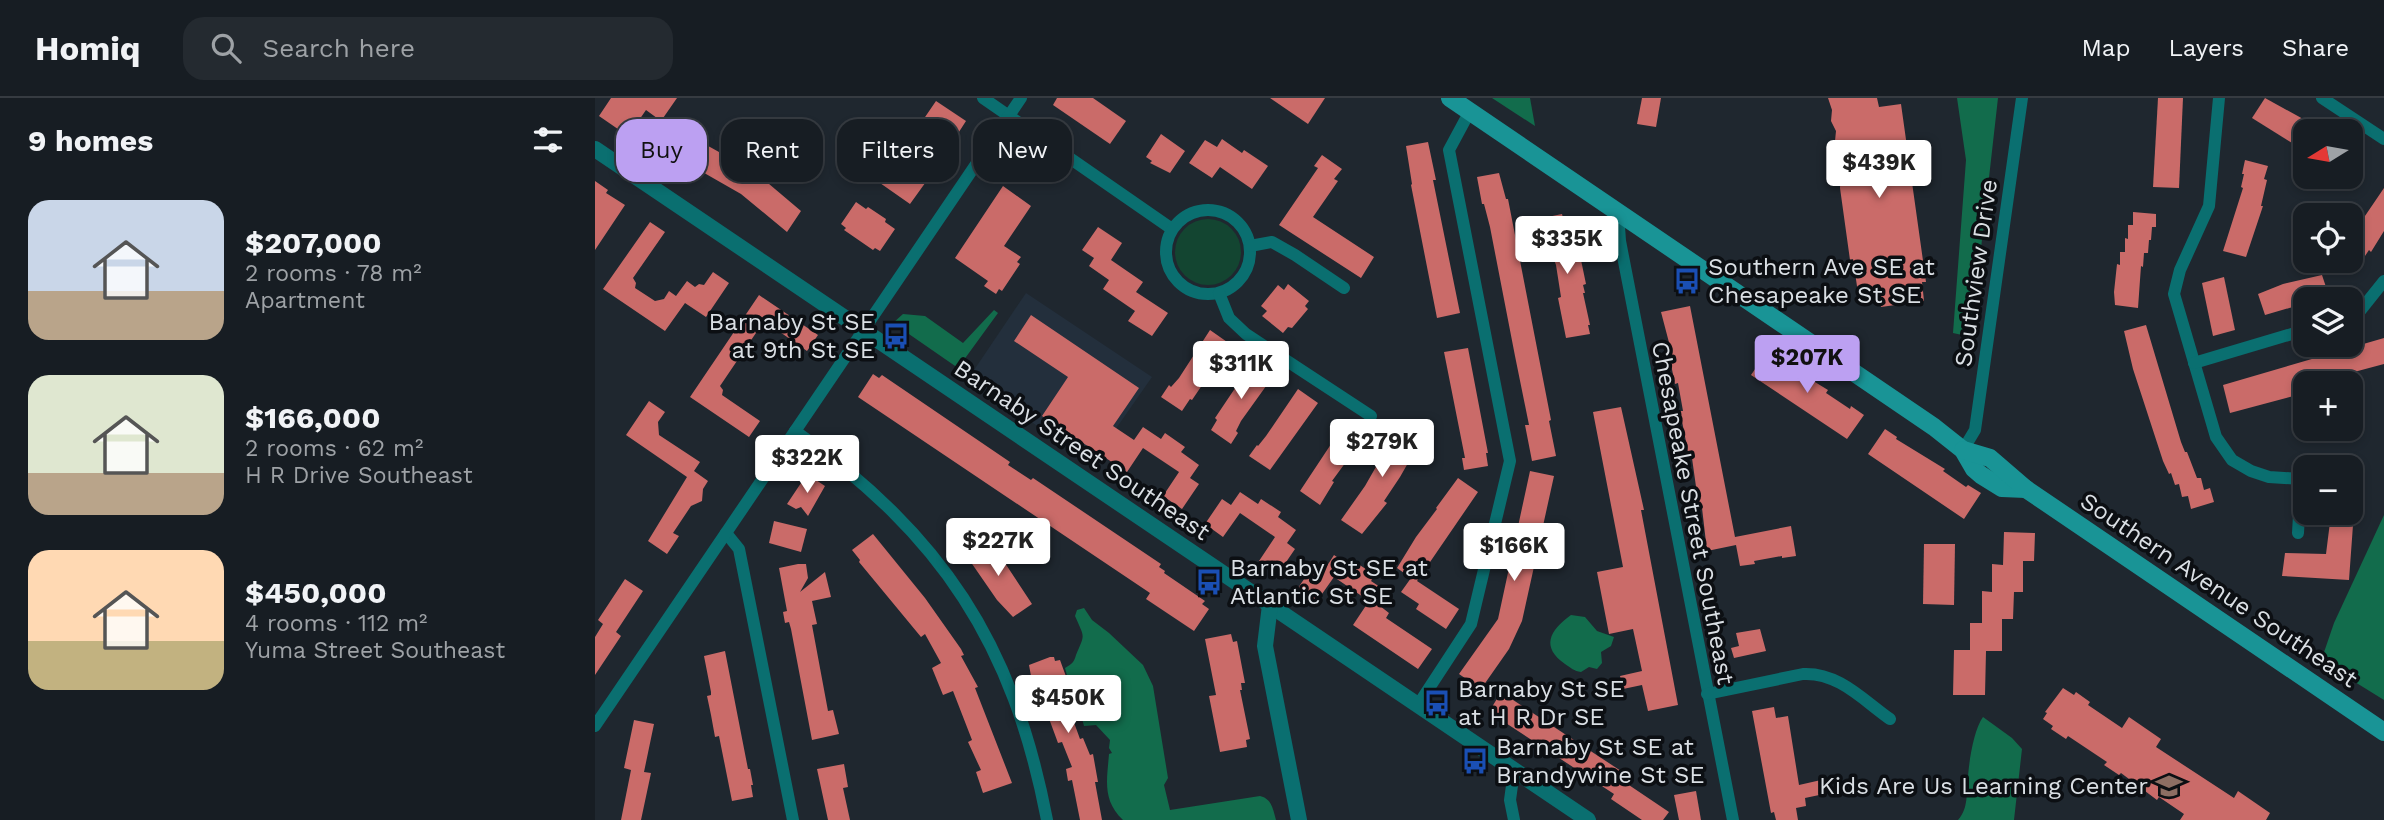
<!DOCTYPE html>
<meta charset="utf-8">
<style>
:root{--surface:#171d23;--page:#242a30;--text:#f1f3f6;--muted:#9ea2a6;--line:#363b41;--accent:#bca0f2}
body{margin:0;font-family:"Work Sans",sans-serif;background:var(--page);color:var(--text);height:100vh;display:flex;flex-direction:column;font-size:26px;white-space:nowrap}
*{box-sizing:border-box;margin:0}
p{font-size:23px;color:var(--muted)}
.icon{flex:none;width:38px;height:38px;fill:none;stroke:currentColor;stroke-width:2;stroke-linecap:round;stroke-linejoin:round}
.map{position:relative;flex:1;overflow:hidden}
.drawer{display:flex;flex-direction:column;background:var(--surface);width:595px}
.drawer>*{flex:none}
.guide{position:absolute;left:21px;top:21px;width:665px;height:63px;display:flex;gap:14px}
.needle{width:46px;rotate:259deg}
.controls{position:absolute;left:1698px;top:21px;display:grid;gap:14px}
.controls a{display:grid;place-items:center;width:70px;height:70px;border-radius:14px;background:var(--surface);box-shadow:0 4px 10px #0003,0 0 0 2px var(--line);font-size:35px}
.price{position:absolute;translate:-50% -60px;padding:0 16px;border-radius:7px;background:#fff;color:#222;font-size:23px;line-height:46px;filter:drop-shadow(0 2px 4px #0008)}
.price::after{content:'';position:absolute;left:50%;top:42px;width:21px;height:16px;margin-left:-10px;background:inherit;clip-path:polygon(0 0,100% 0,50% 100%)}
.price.on{background:var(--accent);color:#111}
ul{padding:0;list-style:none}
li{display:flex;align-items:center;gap:21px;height:175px;padding:0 28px}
li span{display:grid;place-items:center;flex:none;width:196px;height:140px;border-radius:21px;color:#555}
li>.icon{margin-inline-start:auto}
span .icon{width:84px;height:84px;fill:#fffc;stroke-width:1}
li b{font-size:30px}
h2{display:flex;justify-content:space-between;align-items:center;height:84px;padding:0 28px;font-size:30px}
.chip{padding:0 24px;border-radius:21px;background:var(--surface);box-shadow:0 4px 10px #0003,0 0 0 2px var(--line);font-size:24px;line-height:63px}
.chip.on{background:var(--accent);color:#111}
header{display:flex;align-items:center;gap:42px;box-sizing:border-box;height:98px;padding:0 35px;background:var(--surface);border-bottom:2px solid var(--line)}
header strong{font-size:33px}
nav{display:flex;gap:38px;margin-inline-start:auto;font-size:24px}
.search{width:490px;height:63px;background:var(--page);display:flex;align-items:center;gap:18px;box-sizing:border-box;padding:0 24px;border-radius:21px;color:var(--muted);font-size:26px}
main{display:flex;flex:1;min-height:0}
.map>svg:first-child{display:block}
.built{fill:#232f3c}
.green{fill:#134531}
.forest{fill:#126c4c}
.building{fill:#ca6b69}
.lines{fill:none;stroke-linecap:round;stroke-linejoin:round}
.minor{stroke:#0a6f70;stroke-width:12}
.tertiary{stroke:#0a6f70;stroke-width:16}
.secondary{stroke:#199496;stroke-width:18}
.labels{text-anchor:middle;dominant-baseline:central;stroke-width:7;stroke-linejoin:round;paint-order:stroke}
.poi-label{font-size:24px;fill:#dadfe4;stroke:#0c0f13;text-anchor:start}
.street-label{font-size:24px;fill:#dadfe4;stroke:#0c0f13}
</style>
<header>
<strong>Homiq</strong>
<div class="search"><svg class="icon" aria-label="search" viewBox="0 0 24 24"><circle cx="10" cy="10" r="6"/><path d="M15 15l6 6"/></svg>Search here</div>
<nav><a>Map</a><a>Layers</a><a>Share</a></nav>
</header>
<main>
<section class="drawer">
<h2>9 homes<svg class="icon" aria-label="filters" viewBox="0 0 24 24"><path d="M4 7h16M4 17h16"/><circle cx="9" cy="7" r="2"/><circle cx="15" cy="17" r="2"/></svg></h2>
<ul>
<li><span style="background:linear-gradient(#c9d6e8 65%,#b9a48a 0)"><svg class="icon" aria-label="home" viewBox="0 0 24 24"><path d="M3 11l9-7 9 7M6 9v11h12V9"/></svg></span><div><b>$207,000</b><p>2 rooms · 78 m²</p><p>Apartment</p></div></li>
<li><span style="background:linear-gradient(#dfe7d0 70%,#b9a48a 0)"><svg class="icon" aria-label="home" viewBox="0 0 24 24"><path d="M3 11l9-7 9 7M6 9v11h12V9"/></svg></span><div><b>$166,000</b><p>2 rooms · 62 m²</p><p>H R Drive Southeast</p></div></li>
<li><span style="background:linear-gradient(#ffd9b3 65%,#c2b280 0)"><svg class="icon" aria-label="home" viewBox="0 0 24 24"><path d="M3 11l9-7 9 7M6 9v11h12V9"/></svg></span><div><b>$450,000</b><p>4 rooms · 112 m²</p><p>Yuma Street Southeast</p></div></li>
</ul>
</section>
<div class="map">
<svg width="1789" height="722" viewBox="0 0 1789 722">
<rect width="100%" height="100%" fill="#1f272f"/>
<path class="built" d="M431 195 557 279 497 365 373 281Z"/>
<circle class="green" cx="613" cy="154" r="33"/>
<g class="forest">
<path d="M897 0H935L940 28Z"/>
<path d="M1362 0H1403L1376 239 1358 235 1371 62Z"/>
<path d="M399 212 403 215 363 270 298 225 308 216 330 218 368 245Z"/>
<path d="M1789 417V602L1726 563 1739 525Z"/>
<path d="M489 510 497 522 514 535 548 567 558 588 573 680 569 687 575 712 665 698C677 701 678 711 681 722H528C507 702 512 682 514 656L517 655 514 650 515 642 501 627 489 628 479 591 473 581 470 570C477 566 479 564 481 557 490 535 490 541 480 518L482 512Z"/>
<path d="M976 517 990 519 1002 533 1019 539 1016 548 1006 554 1007 565 1002 571 994 569 986 574C979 573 976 570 970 566 946 549 954 533 976 517Z"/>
<path d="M1388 619 1417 640 1427 651 1419 722H1363C1374 710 1371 694 1373 679 1374 663 1379 631 1388 619Z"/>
</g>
<g class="building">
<path d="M16 0H82L66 23 51 12 33 38 4 18Z"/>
<path d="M462 0H498L531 23 515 46 458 7Z"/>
<path d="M675 0H730L713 26Z"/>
<path d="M1047 0H1066L1061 29 1042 26Z"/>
<path d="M1233 0H1282L1284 9 1306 6 1331 184H1327L1329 203 1286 209 1284 192 1263 195 1258 161 1255 162 1245 90 1246 70 1239 53 1241 33 1236 23 1237 12Z"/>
<path d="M1563 0H1588L1584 90 1558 89Z"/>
<path d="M1670 0 1710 22V53L1657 20Z"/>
<path d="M341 3 371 23 362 37 364 38 315 106 285 85 293 73 292 72 299 62 300 63Z"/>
<path d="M566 36 590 53 575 75 555 65 557 63 551 59Z"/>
<path d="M97 39 133 59 134 57 160 74 206 113 192 134 146 96 83 60Z"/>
<path d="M627 41 647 55 649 52 673 68 657 91 625 69 617 80 594 65 610 42 622 49Z"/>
<path d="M833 44 841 82H838L865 215 842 220 816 87 817 86 811 48Z"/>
<path d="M727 57 747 71 739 81 743 83 718 119 779 159 766 180 684 127 723 70 719 68Z"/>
<path d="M1650 62 1673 68 1669 81 1672 82 1666 108H1668L1651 159 1628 153 1648 90 1646 89 1649 76H1647Z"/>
<path d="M904 75 911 101H913L956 322 954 323 961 358 937 363 930 327H934L920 258 895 129 889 106H887L882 79Z"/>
<path d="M0 83 13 92 11 95 30 107 0 152Z"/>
<path d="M408 88 436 108 409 148 426 159 422 164 425 166 407 193 404 191 401 196 389 188 393 183 360 160Z"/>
<path d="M1789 90V133L1776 154 1774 152 1766 164 1755 157V140Z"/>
<path d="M261 104 271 111 273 109 291 121 290 124 300 131 285 153 280 150 278 152 249 132 251 130 246 126Z"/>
<path d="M1538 114 1561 116V129H1557L1556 142H1554L1553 155H1549L1548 169 1546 168 1543 210 1520 207 1519 194 1522 166 1525 167V154H1530V140L1533 141V127H1538Z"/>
<path d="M967 116 977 155 983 154 986 162 991 186 988 187 990 195H988L995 227H993L995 236 971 240 963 200 966 199 961 167 958 159 952 161 943 121Z"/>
<path d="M55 124 70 134 38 180 41 185 40 190 60 203 69 201 74 193 81 198 92 183 100 189 104 186 109 187 118 174 134 185 111 219 90 205 70 233 8 191Z"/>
<path d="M503 129 527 145 516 162 548 184 541 194 573 215 557 238 533 223 540 213 508 191 514 182 494 168 499 160 487 152Z"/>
<path d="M1727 177 1734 198 1725 201H1706L1708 206 1670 217 1663 196 1688 186Z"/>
<path d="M1629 179 1640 232 1618 238 1607 185Z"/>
<path d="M693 186 714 203 710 208 713 211 697 230 693 229 688 235 667 218 672 213 666 208 683 187 689 192Z"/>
<path d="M164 197 223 237 212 253 175 227 170 230 165 229 125 288 128 292 127 297 165 323 154 339 95 299Z"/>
<path d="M1095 208 1140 439 1196 428 1201 458 1187 460V458L1159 463 1160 466 1145 468 1141 447 1112 453 1107 410H1104L1096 353 1093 354 1085 313H1088L1083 285 1080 286 1074 257 1077 256 1066 214Z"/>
<path d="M436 217 544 290 518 328 539 342 548 329 566 341 570 335 590 349 586 354 604 367 595 380 604 386 587 411 568 398 584 374 548 350 532 374 447 318 473 279 419 243Z"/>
<path d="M1551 227 1586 344 1590 354H1592L1602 380H1606L1609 392 1615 390 1619 404 1596 411 1593 398 1587 399 1584 386 1580 387 1576 375 1574 376 1568 363 1538 271 1529 233Z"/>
<path d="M615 232 635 246 597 302 595 301 587 313 566 299 574 287 576 289 584 280Z"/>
<path d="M1789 240V266L1718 285H1710V295L1635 315 1628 287Z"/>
<path d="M873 250 893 355H891L893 368 869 372 867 360H870L849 254Z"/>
<path d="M1173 252 1185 260 1184 262 1233 292 1231 295 1255 311 1256 308 1269 317 1252 341 1156 277Z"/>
<path d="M659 262 679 277 646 323 641 333 643 335 636 346 616 332 622 322 620 320Z"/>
<path d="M278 276 284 280 287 277 415 364 413 367 436 382 438 380 566 466 564 469 570 473 569 475 610 503 607 506 614 511 599 533 551 501 555 495 263 299Z"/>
<path d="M703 291 723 305 675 372 654 358 662 347 663 348 671 338Z"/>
<path d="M54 303 70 314 63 324 64 337 105 364 99 373 113 383 108 391 107 403 96 408 78 435 84 438 72 456 53 443 92 379 31 337Z"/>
<path d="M1026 309 1049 412H1046L1083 607 1053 613 1047 587 1028 591 1025 578 1047 573 1038 531 1014 536 1002 474 1028 469 998 314Z"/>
<path d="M803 322 823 335 814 349 819 351 811 364 813 365 805 379 789 403 792 405 767 436 746 422 770 388 798 339 794 336Z"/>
<path d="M750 325 770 338 737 383 739 384 725 407 705 393Z"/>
<path d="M1290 331 1302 339 1301 341 1350 371 1348 373 1371 389 1373 387 1386 395 1369 421 1273 356Z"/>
<path d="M935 373 959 378 927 523 914 551 886 591 864 576 903 521Z"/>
<path d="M212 376 230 388 213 418 206 409 201 411 192 406Z"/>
<path d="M863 380 883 394 822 483 864 511 851 531 821 511 824 506 806 494 816 480 802 470 821 439 842 411 841 410Z"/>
<path d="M645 394 663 406 666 401 686 414 683 419 701 432 692 445 700 451 683 476 664 463 680 439 645 415 628 439 610 426 627 401 636 407Z"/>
<path d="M1739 415H1762L1760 427H1758L1754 482 1687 478 1690 455 1731 456 1735 424 1737 425Z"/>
<path d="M179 423 212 431 206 454 174 445Z"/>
<path d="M1409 434 1440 435 1439 463H1428V494H1419L1418 521H1407V553H1391L1390 597H1358L1359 552H1375V525H1387V493L1397 494V466L1408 467Z"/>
<path d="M278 436 330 500 366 551 369 557 366 558 383 589 380 590 417 685 388 695 381 674 386 672 373 644 377 642 358 593 348 597 337 570 346 565 330 536 326 539 264 464 265 462 257 452Z"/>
<path d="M389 439 408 466 410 465 437 506 418 519 402 502 373 460 375 459 370 452Z"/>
<path d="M1329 446H1360L1359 507 1328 506Z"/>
<path d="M739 457 756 469 760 464 780 477 776 483 794 495 785 508 794 515 791 520 837 551 823 571 758 527 774 503 739 479 722 503 703 490 720 465 730 471Z"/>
<path d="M203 466H211L213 480 205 494 230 474 236 499 217 503 222 526 217 527 233 613 238 612 244 636 217 642 196 531 194 524 190 525 188 514 192 513 184 470Z"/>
<path d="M30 481 48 493 21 534 26 538 0 577V539L8 526 3 522Z"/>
<path d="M1165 531 1171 553 1139 560 1136 550 1144 548 1141 535Z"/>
<path d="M636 536 638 544 642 543 650 585H646L647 592H645L655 641 651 642 652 649 625 654 614 598 621 597 610 541Z"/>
<path d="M130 553 153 671H155L158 687H156L158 699 137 703 124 638 120 639 116 617 112 598 116 597V594L109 558Z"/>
<path d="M455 559H459L460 563 465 562 477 595 474 597 477 607 473 608 485 641 488 640 495 657 498 656 503 684H500L507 722H485L477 682 473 683 471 671 477 669 467 644 463 645 438 577 436 578 434 567Z"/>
<path d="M1468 590 1479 597 1481 594 1495 604 1493 607 1527 630 1534 619 1566 641 1561 649 1639 700 1643 693 1675 715 1671 722H1585L1589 716 1564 699 1562 702 1526 675 1524 677 1509 667 1512 664 1473 638 1471 641 1456 631 1458 628 1448 621 1452 615 1450 614Z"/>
<path d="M906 594 1026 673 1022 679 1074 714 1068 722H1047L1016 701 1019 696 894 614Z"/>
<path d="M1179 609 1181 620 1193 618 1204 687 1226 682 1228 689 1229 696 1210 700 1211 708 1201 710 1203 722H1181L1179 714 1176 715 1157 613Z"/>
<path d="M39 622 59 626 49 674 56 675 46 722H26L36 672 29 670Z"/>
<path d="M249 666 253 689 248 690 255 722H233L222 671Z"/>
<path d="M1101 693 1106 722H1084L1079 697Z"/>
</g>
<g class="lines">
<g class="minor">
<path d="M388 0 577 131"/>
<path d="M1624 0 1614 108 1585 172 1579 196 1621 339 1637 362 1656 373 1674 379 1706 381 1703 435"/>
<path d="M1727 0 1789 41"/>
<circle cx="613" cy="154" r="42"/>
<path d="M1023 115 1025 143 1138 722"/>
<path d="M655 148 677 144 700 157 749 190"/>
<path d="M624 195 634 220 651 236 776 318"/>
<path d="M1755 216 1765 213 1789 183"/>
<path d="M1599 265 1710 232"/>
<path d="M200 333C347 437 418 545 452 722"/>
<path d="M1368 352 1380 332 1427 0"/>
<path d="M131 435 144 451 198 722"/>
<path d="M1112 596 1208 576C1243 574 1268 602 1295 621"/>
<path d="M823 607 876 526 915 363 854 52 875 13"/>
<path d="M0 628 426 0"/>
<path d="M919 722 915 702 919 673"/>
</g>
<g class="tertiary">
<path d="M0 51 993 722"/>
<path d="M675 507 670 548 704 722"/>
</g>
<g class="secondary">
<path d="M855 0 1339 329 1368 352 1379 371 1386 377 1407 390 1431 391"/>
<path d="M1368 352 1395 360 1431 391 1789 634"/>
</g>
</g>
<defs>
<g id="bus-bare" transform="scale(2.1)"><path d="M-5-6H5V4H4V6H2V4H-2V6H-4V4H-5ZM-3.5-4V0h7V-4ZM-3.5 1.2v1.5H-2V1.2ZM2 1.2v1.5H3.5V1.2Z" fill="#1a4fb4" stroke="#0c0f13" stroke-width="2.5" paint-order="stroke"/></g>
<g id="school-bare" transform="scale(2.1)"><path d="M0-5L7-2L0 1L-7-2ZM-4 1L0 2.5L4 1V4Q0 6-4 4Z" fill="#8d6e63" stroke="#0c0f13" stroke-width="2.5" paint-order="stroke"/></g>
</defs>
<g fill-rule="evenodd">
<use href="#bus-bare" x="1092" y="183"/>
<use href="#bus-bare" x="301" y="238"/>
<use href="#bus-bare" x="614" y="484"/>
<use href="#bus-bare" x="842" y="605"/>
<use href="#bus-bare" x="880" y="663"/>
<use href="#school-bare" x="1574" y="688"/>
</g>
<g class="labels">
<g class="poi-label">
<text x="1113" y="169">Southern Ave SE at<tspan x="1113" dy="28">Chesapeake St SE</tspan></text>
<text x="280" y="224" text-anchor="end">Barnaby St SE<tspan x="280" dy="28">at 9th St SE</tspan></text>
<text x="635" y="470">Barnaby St SE at<tspan x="635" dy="28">Atlantic St SE</tspan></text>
<text x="863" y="591">Barnaby St SE<tspan x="863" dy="28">at H R Dr SE</tspan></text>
<text x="901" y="649">Barnaby St SE at<tspan x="901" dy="28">Brandywine St SE</tspan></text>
<text x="1553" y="688" text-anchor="end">Kids Are Us Learning Center</text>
</g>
<g class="street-label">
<text transform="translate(1381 175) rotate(-82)">Southview Drive</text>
<text transform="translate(487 352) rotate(34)">Barnaby Street Southeast</text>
<text transform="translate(1098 415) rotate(79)">Chesapeake Street Southeast</text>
<text transform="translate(1624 492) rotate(34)">Southern Avenue Southeast</text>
</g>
</g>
</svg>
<div class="controls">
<a><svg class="needle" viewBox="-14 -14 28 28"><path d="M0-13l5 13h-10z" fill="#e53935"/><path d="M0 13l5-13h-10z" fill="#9ea2a6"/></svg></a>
<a><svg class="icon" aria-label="locate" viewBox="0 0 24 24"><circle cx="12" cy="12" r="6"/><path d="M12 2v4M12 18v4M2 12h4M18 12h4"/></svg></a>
<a><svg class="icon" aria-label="layers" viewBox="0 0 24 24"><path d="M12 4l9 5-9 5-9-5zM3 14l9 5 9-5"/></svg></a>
<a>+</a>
<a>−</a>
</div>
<b class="price" style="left:1284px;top:102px">$439K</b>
<b class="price" style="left:972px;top:178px">$335K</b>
<b class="price on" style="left:1212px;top:297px">$207K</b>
<b class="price" style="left:646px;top:303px">$311K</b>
<b class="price" style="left:787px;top:381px">$279K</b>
<b class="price" style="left:212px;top:397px">$322K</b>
<b class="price" style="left:403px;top:480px">$227K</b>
<b class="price" style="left:919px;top:485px">$166K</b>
<b class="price" style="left:473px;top:637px">$450K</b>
<div class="guide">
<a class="chip on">Buy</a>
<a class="chip">Rent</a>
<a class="chip">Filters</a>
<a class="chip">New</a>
</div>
</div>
</main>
